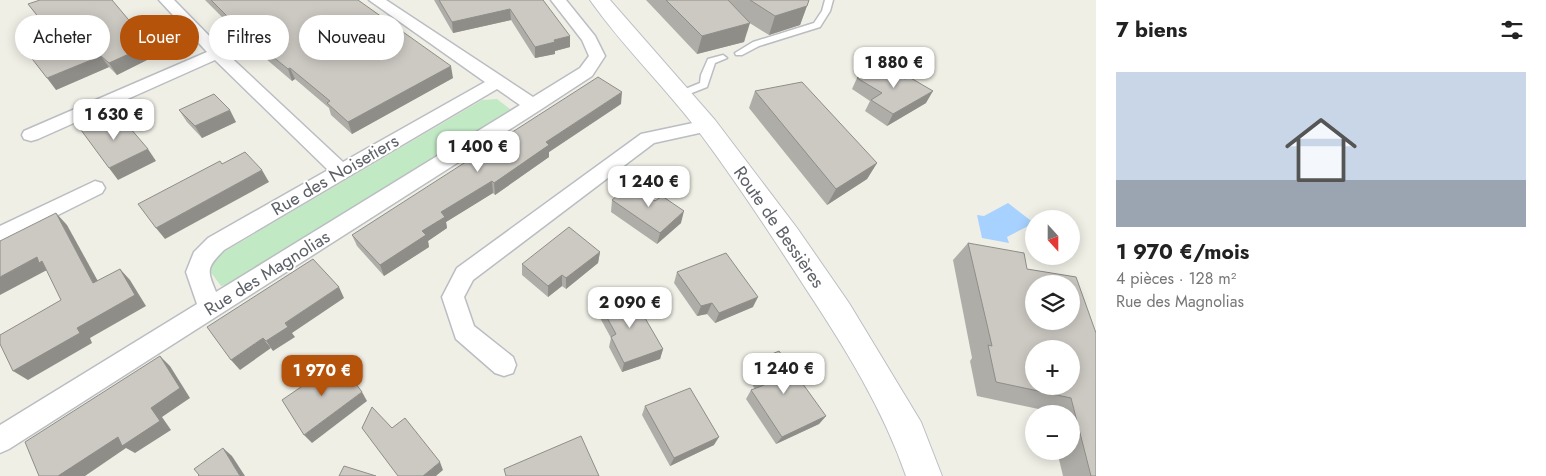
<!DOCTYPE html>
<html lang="fr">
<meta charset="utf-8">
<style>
:root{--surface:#fff;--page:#f6f6f6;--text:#222;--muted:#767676;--line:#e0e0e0;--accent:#b45309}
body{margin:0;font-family:Jost,sans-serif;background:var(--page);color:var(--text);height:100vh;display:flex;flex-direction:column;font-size:19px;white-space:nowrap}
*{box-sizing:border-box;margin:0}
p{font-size:16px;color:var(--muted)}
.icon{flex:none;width:28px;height:28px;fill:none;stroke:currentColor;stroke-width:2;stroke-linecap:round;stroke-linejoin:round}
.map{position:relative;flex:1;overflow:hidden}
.drawer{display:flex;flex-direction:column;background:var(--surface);width:450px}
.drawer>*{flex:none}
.hud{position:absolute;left:15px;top:15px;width:475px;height:45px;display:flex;gap:10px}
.needle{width:32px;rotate:159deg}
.buttons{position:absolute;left:1025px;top:210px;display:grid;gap:10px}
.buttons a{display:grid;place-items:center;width:55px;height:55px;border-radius:50%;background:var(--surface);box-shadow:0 2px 12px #0003;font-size:25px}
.price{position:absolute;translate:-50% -42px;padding:0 11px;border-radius:10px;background:#fff;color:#222;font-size:16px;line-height:32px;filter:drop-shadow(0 1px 2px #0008)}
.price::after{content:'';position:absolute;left:50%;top:30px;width:15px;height:11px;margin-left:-8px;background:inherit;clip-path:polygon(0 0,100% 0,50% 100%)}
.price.selected{background:var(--accent);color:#fff}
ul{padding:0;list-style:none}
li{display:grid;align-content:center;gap:10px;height:265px;padding:0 20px}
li+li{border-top:1px solid var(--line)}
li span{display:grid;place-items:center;height:155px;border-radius:0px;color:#555}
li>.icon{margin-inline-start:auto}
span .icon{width:90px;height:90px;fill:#fffc;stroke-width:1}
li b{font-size:21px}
h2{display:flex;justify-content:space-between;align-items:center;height:60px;padding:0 20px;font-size:21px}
.pill{padding:0 18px;border-radius:22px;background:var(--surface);box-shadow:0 2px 12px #0003;font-size:18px;line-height:45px}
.pill.selected{background:var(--accent);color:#fff}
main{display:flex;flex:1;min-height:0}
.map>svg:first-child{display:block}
.green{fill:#c1e9c4}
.water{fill:#a7d1ff}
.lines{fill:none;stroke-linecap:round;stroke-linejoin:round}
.service-casing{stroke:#babdc2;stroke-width:3}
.minor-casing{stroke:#babdc2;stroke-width:3}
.secondary-casing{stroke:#bbbec4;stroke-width:2}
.service{fill:#fff;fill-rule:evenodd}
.minor{fill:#fff;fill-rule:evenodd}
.secondary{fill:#fff;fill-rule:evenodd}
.wall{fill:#afada8}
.shaded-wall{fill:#8f8d88}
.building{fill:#ccc9c3;stroke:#8f8d88;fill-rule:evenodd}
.labels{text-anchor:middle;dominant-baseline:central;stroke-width:4;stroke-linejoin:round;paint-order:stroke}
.street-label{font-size:18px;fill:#5d6167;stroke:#fff}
</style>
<main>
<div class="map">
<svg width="1096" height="476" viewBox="0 0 1096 476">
<rect width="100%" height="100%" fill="#f0efe6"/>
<path class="green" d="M497 99 510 109 504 118 245 282 221 286 209 270 215 257 482 100Z"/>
<path class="water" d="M1008 203 1034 223 1007 237 1009 243 982 238 977 215 984 216Z"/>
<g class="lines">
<g class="service-casing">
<g id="service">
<path d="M825 0H833L830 11 820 27 759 46 742 55H736L735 53 753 42 814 23 822 11Z"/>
<path d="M723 55 727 58 715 63 707 87 684 96H678V92L700 83 701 75 708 59Z"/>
</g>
</g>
<g class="minor-casing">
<g id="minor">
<path d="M159 0H174L223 50 343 162 485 82 369 0H386L533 97 580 68 589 56 582 40 551 0H566L595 36 605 56 592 76 540 110 9 449 0 453V425L197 304 186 272 194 252 208 238 328 170 215 60 38 139 31 141 24 139 22 135 24 131 207 52ZM497 89 520 105 216 292C207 270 206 268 224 250Z"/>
<path d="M707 120 713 122 716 126 713 130 654 143 473 280 464 297 474 326 513 357 516 365 513 373 504 376 495 373 456 339 442 297 457 268 641 134Z"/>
<path d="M95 181 102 183 105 188 102 193 0 244V226Z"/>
</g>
</g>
<g class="secondary-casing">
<path id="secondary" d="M590 0H610L715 120 797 228 849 303 921 422 942 476H906C883 409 845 348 806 289 772 236 737 183 699 132 665 87 623 47 590 0Z"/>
</g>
<use href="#service" class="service"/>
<use href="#minor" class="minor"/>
<use href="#secondary" class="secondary"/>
</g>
<g class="wall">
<path d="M205 0H358L453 78 352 134 331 115 329 108 295 79 292 81 252 47Z"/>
<path d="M434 0H543L570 47 555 51V54L535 58 511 20 453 33Z"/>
<path d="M646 0H809L800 25 769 35 748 22 744 42 697 54Z"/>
<path d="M28 4 133 25 140 37 133 40 142 48 149 59 117 75 109 67 56 90 55 39Z"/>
<path d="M857 78 926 103 887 126 865 111 870 101 852 89Z"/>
<path d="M755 91 877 163 867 179 827 205 749 108Z"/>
<path d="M621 104 549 152V157L495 195 493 193 446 222 447 228 428 241 429 247 384 276 357 246 352 235Z"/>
<path d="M179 110 236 122 202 138 187 122Z"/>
<path d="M612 200 655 201 681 223 657 244 611 212Z"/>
<path d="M968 243 1027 269 1076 277 1096 476H1063L1057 451H1071V414H1048V411L977 396 970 361 972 358 953 260Z"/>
<path d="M600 252 598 263 566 289 562 286 548 297 522 275V264Z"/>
<path d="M677 272 753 307 715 323 707 314 697 316 674 283Z"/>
<path d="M600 305 663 349 660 359 622 372 609 347 611 338 599 316Z"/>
<path d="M749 364 826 416 819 424 776 444 746 399 751 390 755 389 744 372Z"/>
<path d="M645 406 714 445 670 466 642 415Z"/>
</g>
<g class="shaded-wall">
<path d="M807 6 800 25 769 35 775 16Z"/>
<path d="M510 9 511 20 453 33 452 22Z"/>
<path d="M750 23 744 42 697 54 702 36Z"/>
<path d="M133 25 140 37 129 41 122 30Z"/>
<path d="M570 36V47L555 51V54L535 58V47L554 40Z"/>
<path d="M142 48 149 59 117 75 109 63Z"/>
<path d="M101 56 109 67 56 90 47 78Z"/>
<path d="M451 66 453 78 352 134 348 122Z"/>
<path d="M290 68 295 79 292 81 288 69Z"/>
<path d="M933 91 926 103 887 126 893 114Z"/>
<path d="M622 92 621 104 549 152V157L495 195 494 183 546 142Z"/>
<path d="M230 110 236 122 202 138 195 126Z"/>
<path d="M148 149 156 161 118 180 109 168Z"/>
<path d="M877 163 867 179 827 205 836 189Z"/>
<path d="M262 170 269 182 165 239 156 228Z"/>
<path d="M492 181 493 193 446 222 447 228 428 241 429 247 384 276 380 265 422 231 441 212Z"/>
<path d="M684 211 681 223 657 244 660 233Z"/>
<path d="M56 213 67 225 105 294 93 283Z"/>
<path d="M600 252 598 263 566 289V278Z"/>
<path d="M37 257 54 272 47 270 0 295V277Z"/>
<path d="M120 269 130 280 146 306 90 338 92 343 28 380 13 371 77 328Z"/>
<path d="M562 275V286L548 297V286Z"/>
<path d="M339 287 344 298 292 333 295 337 273 351 266 341 285 323Z"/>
<path d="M758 297 753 307 715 323 719 313Z"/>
<path d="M712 303 707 314 697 316 701 306Z"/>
<path d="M263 338 271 348 240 370 231 360Z"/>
<path d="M663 349 660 359 622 372 624 363Z"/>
<path d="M160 356 170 366 190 398 162 417 171 430 135 453 126 448 85 476H58Z"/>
<path d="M362 392 367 401 312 443 304 435Z"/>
<path d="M826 416 819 424 776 444 782 437Z"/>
<path d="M719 437 714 445 670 466 674 458Z"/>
<path d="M223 448 232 456 245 476H240Z"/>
<path d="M440 462 443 470 436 476H423Z"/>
</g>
<g class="building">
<path d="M40 0H112L133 25 122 30 142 48 109 63 101 56 47 78 26 51 56 39 28 4Z"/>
<path d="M211 0H358L451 66 348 122 327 103 330 101 290 68 288 69 246 35Z"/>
<path d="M439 0H543L570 36 554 40 555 42 535 47 510 9 452 22Z"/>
<path d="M666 0H728L750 23 702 36Z"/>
<path d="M750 0H809L807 6 775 16Z"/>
<path d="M881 65 905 79 909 77 933 91 893 114 871 100 882 93 857 78Z"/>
<path d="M598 77 622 92 546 142 549 145 494 183 492 181 441 212 445 217 422 231 426 235 380 265 352 235Z"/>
<path d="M802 82 877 163 836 189 755 91Z"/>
<path d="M214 94 230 110 195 126 179 110Z"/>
<path d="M118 114 148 149 109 168 81 130Z"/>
<path d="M245 152 262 170 156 228 138 204 220 161 222 164Z"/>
<path d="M630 185 655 201 662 196 684 211 660 233 612 200Z"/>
<path d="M56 213 93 283 120 269 135 295 77 328 80 333 13 371 0 344V335L61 300 42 261 39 263 37 257 0 277V241Z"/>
<path d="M569 227 600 252 566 278 562 275 548 286 522 264Z"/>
<path d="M968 243 1024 253 1027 269 1076 277 1096 333V476H1091L1071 398 996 382 988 345 992 346ZM1034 284H1071V321H1034ZM1034 349H1071V386H1034Z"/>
<path d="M726 253 758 297 719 313 712 303 701 306 677 272Z"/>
<path d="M313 259 339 287 285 323 288 327 266 341 263 338 231 360 207 327Z"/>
<path d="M631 294 663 349 624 363 611 337 616 334 600 305Z"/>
<path d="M779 351 826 416 782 437 751 390 764 385 749 364Z"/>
<path d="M160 356 180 388 151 408 160 421 122 446 118 437 58 476H39L25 442Z"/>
<path d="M339 361 362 392 304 435 282 400Z"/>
<path d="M690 388 719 437 674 458 645 406Z"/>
<path d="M372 407 392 428 405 418 440 462 423 476H398L362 428Z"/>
<path d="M581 436 599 476H506L504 469Z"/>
<path d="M223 448 240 476H198L199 475 194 469Z"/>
<path d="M344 466 376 476H339Z"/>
</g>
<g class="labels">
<g class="street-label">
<text transform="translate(335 175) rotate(-30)">Rue des Noisetiers</text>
<text transform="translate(779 227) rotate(55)">Route de Bessières</text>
<text transform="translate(267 273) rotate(-32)">Rue des Magnolias</text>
</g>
</g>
</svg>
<div class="buttons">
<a><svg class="needle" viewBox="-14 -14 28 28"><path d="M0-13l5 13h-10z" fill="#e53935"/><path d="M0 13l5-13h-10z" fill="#767676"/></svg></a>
<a><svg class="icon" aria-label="layers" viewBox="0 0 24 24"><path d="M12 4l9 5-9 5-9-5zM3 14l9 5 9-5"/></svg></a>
<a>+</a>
<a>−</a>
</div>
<b class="price" style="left:894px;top:89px">1 880 €</b>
<b class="price" style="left:114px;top:141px">1 630 €</b>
<b class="price" style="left:478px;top:173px">1 400 €</b>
<b class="price" style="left:649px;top:208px">1 240 €</b>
<b class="price" style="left:630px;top:329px">2 090 €</b>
<b class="price" style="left:784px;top:395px">1 240 €</b>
<b class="price selected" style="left:322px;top:397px">1 970 €</b>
<div class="hud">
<a class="pill">Acheter</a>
<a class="pill selected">Louer</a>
<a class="pill">Filtres</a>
<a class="pill">Nouveau</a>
</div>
</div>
<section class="drawer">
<h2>7 biens<svg class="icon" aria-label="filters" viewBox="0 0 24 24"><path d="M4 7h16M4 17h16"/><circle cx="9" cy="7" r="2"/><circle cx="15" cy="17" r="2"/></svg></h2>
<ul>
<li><span style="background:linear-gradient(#c9d6e8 70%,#9aa5b1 0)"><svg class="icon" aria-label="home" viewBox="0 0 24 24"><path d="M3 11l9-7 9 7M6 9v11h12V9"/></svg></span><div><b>1 970 €/mois</b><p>4 pièces · 128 m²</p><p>Rue des Magnolias</p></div></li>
</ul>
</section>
</main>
